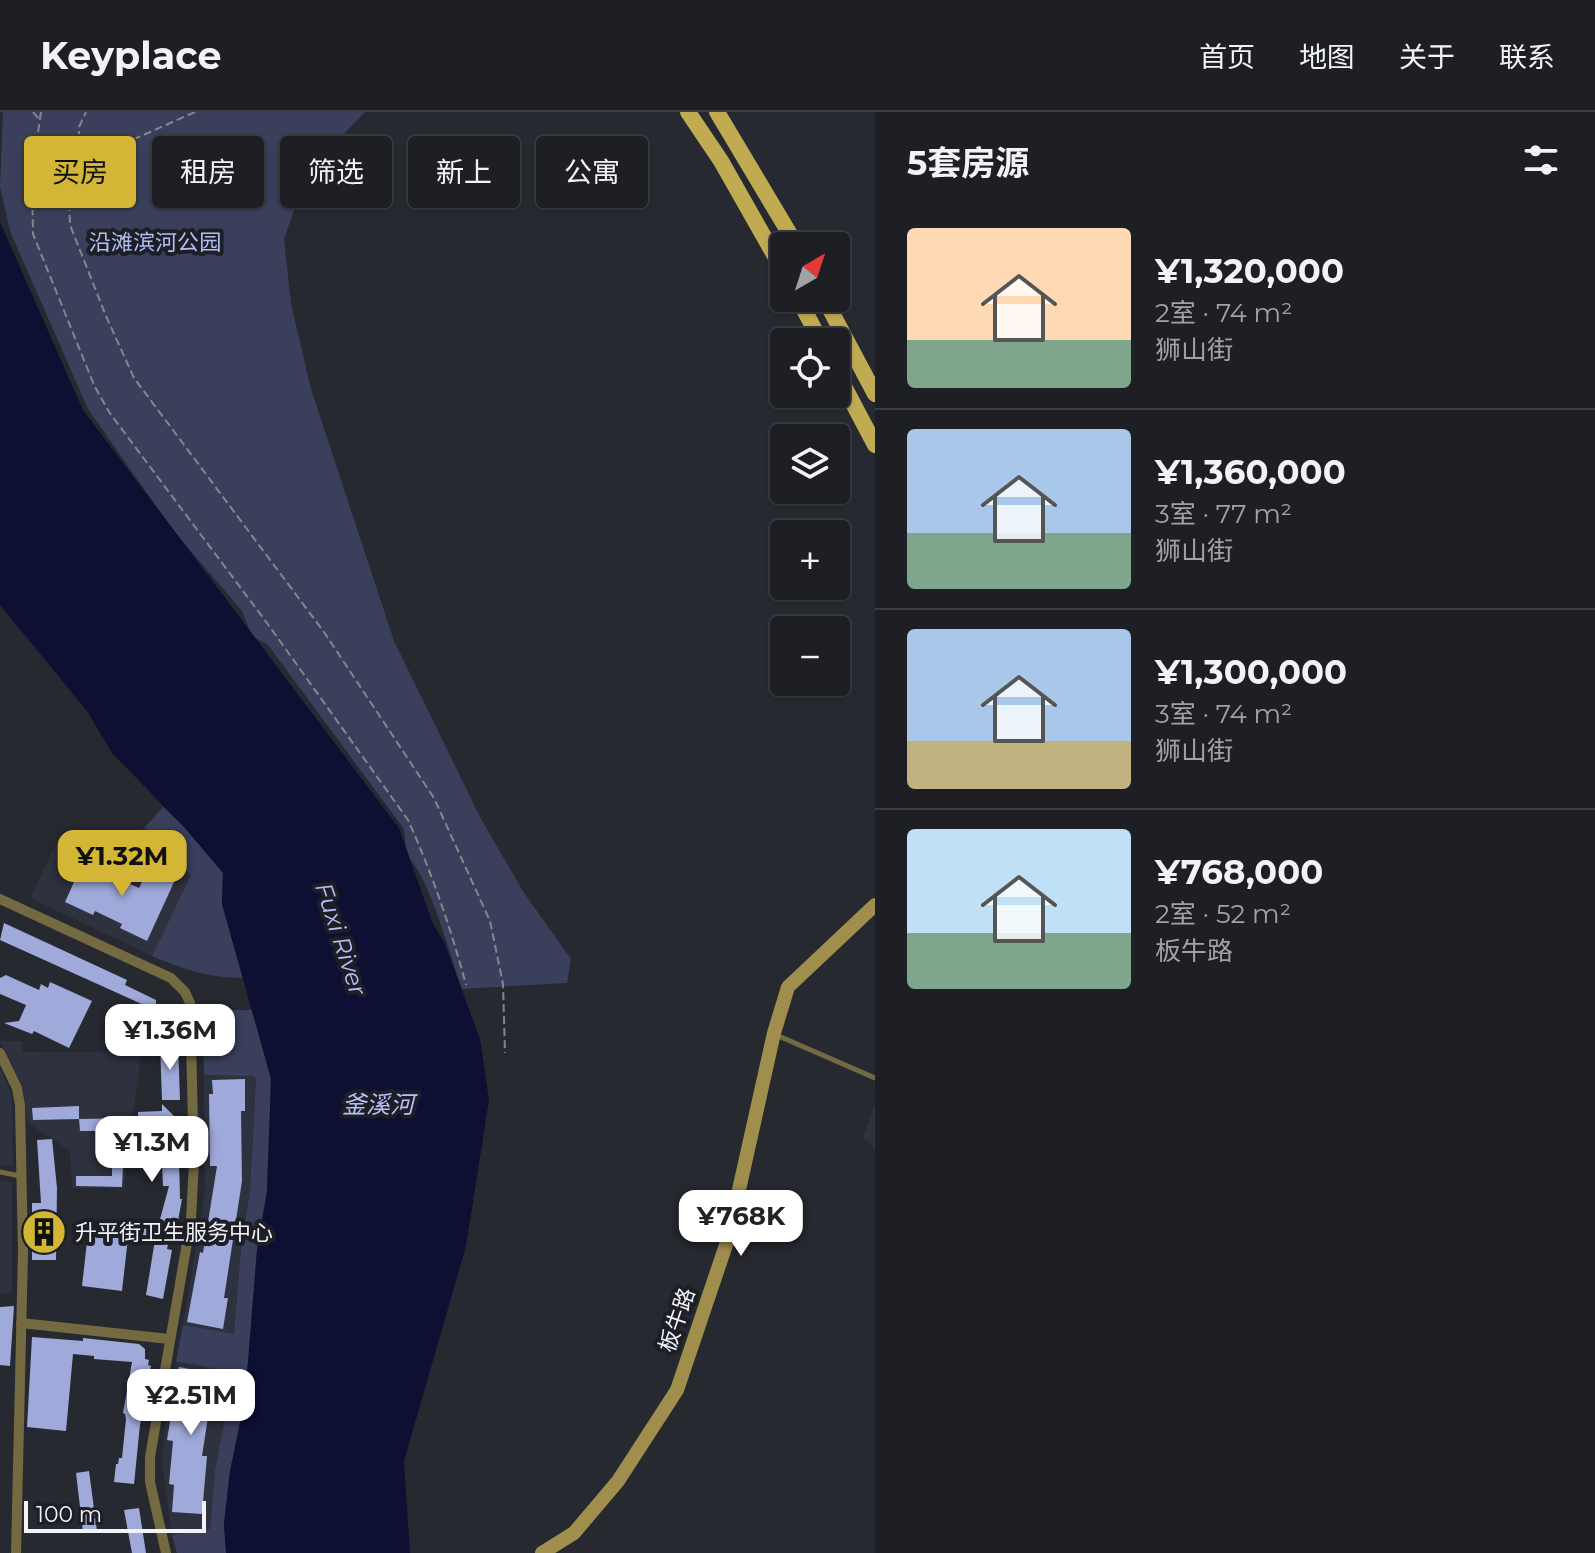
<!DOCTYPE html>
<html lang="zh">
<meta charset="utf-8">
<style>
:root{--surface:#1d1f24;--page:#25272c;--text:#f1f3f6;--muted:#a0a2a6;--line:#3b3d41;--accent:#d3b635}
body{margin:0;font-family:Montserrat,"Noto Sans SC",sans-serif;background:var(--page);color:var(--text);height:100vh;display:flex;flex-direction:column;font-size:30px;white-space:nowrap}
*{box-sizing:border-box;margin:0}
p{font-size:26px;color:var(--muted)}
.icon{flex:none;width:44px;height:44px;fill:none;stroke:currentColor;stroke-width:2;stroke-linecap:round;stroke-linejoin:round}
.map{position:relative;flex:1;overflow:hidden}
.sheet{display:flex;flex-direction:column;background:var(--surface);width:720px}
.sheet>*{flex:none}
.banner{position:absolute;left:24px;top:24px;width:730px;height:72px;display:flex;gap:16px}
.needle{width:52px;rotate:39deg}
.tools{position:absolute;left:770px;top:120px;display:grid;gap:16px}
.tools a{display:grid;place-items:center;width:80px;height:80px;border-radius:8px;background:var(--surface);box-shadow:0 2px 6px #0004,0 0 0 2px var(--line);font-size:40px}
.scale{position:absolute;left:24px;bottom:20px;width:182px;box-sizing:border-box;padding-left:8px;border:4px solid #f1f3f7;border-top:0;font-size:22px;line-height:28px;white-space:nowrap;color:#f1f3f7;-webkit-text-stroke:6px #1e1f26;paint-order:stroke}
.price{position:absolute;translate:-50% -68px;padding:0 18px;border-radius:16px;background:#fff;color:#222;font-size:26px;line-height:52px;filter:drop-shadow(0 2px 4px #0008)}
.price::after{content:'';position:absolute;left:50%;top:48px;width:24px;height:18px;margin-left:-12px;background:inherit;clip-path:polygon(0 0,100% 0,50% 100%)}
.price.on{background:var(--accent);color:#111}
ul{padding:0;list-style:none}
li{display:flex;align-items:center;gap:24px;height:200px;padding:0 32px}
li+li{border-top:2px solid var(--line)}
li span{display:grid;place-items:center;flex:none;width:224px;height:160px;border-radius:8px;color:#555}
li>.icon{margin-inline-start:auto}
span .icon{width:96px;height:96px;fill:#fffc;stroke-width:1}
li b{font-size:34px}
h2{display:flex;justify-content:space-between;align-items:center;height:96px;padding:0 32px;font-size:34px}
.pill{padding:0 28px;border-radius:8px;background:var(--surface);box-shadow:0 2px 6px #0004,0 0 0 2px var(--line);font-size:28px;line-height:72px}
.pill.on{background:var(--accent);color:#111}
header{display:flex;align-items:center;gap:48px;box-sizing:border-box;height:112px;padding:0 40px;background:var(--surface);border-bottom:2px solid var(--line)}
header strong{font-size:38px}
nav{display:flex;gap:44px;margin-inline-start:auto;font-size:28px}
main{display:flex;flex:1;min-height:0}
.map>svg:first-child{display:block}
.built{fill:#2e313e}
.green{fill:#3a405c}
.water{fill:#0d0f33}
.building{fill:#9fa9da}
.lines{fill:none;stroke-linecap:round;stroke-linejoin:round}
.path{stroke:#84868c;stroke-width:2;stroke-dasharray:8 4;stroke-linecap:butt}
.service{stroke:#746a42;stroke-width:5}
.minor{stroke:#746a42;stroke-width:10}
.secondary{stroke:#9f8e4c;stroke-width:14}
.primary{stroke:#c0aa52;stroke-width:16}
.labels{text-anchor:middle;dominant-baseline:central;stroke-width:8;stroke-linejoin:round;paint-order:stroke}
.park-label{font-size:22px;fill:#b1bdf5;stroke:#1e1f26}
.poi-label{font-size:22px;fill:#f1f3f7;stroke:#1e1f26;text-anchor:start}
.street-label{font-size:22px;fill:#f1f3f7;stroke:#1e1f26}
.water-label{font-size:24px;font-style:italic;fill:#b5c1f9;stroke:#1e1f26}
</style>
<header>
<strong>Keyplace</strong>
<nav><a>首页</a><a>地图</a><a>关于</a><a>联系</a></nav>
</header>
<main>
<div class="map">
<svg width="875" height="1441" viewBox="0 0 875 1441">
<rect width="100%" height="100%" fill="#272930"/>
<g class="built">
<path d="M145 715 191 763 152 844 30 786 59 725 110 749Z"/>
<path d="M0 929H22L23 940 142 939 132 1006 133 1044 127 1048 124 1076H72L70 1039 27 1010 23 975Z"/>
<path d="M0 956 12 984 13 1054 0 1053Z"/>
<path d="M204 963 253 964 256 967 250 1079 241 1137 234 1223 183 1213 205 1080Z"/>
<path d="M875 991V1036L863 1025Z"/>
<path d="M0 1068 12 1070V1181L0 1182Z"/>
<path d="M176 1249 231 1259 229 1285 215 1358 210 1417 172 1423 162 1351 166 1301Z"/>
</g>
<g class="green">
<path d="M3 0H365L308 59 284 127 291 192 311 277 394 529 480 705 524 781 571 847 567 871 462 877C452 849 428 760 407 745L404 717 268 533 252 524 242 499 173 418 88 297 10 119 0 74Z"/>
<path d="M163 695 185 716 223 761 222 792 243 866C210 866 182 857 152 844L191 763 145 715Z"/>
<path d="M220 898H253L271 967 267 1079 257 1138 245 1287 230 1359 224 1412 226 1441H177L172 1423 210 1417 215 1358 229 1285 231 1260 176 1249 183 1213 234 1222 241 1137 250 1079 256 967 253 964 204 963 203 915Z"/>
</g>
<path class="water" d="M0 110 83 298 399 716 433 812 445 832 480 927 489 988 466 1134 404 1349 410 1441H226L224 1412 230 1359 245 1287 257 1138 267 1079 271 967 222 792 223 761 185 716 112 641 87 599 0 493Z"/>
<g class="building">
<path d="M83 750 139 776 149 755 175 768 147 829 120 816 122 812 95 799 93 803 65 790Z"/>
<path d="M4 811 127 868 125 873 156 888V897L158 893 165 904 166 922 169 923H166V930L146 931 145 924H143V911L148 914 155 898 0 828Z"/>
<path d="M6 863 39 878 41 872 48 876 50 870 92 889 69 936 34 919 32 922 4 911 19 909 26 893 0 882V866Z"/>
<path d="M160 932H178L180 988H162Z"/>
<path d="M245 967V999H241L242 1069 224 1186H228L223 1217 187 1210 200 1140 203 1141 217 1054H210L209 982H213L212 968Z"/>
<path d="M162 992 178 1008 180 1087H182L177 1114 172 1113 167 1137 172 1138 163 1187 146 1183 155 1128 143 1123 145 1108 159 1111 169 1074H163L162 1053H169L168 1036H162L161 1017H126V1036H111L110 1019H80L79 1007 138 1006V1000L162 999Z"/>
<path d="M79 994V1007L33 1008 32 996Z"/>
<path d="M52 1027 57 1076 56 1148H32V1091H41L37 1028Z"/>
<path d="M112 1054H123L122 1075 76 1074V1064H112Z"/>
<path d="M88 1121 128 1126 122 1179 82 1174Z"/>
<path d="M14 1194 10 1254 0 1253V1195Z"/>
<path d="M32 1225 83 1229V1226L139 1232 145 1237V1247L149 1248 148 1253 151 1254 140 1313 134 1372 114 1370 116 1352H118L119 1346H122L126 1307 125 1302 123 1301 132 1250 94 1247V1244L73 1242 66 1319 27 1315Z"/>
<path d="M179 1255 222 1263 217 1294 210 1292 202 1344H207L202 1402 172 1400 174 1373 169 1372 173 1329 167 1328Z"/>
<path d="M89 1359 97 1419 83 1420 76 1361Z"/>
<path d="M139 1396 146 1441H132L124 1398Z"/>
</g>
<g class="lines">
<g class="path">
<path d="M33 0 40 8"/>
<path d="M41 0 32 62 33 122 94 273 109 300 267 511 408 708C432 761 451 817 466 873"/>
<path d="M195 0 78 52 69 89 70 113 106 204 134 266 324 520 434 686 490 809 503 872 505 941"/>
<path d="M78 51 79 15 86 0"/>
</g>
<g class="service">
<path d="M774 922 875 966"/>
<path d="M0 1060 20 1064"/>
</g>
<g class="minor">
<path d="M0 787 171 866 185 880 190 891 194 1049 191 1108 150 1345V1370L166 1441"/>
<path d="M0 941 17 976 20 993 23 1140 16 1441"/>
<path d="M21 1211 169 1227"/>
</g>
<path class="secondary" d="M542 1441 574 1421 618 1369 677 1278 728 1127 774 921 788 875 875 793"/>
<g class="primary">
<path d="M688 0 721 49 784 160"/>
<path d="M717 0 797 134"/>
<path d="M798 186 821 230"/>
<path d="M824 186 875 282"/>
<path d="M836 259 875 333"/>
</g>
</g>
<defs>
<g id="building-disc" transform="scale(2.3)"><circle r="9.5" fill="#d3b635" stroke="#1e1f26"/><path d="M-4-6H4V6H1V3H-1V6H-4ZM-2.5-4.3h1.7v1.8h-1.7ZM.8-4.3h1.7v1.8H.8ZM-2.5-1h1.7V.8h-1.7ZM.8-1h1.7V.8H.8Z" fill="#111"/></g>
</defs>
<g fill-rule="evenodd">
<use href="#building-disc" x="44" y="1120"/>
</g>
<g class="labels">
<g class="park-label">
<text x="155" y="130">沿滩滨河公园</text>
</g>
<g class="poi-label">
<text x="75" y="1120">升平街卫生服务中心</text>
</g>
<g class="street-label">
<text transform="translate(677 1208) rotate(-71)">板牛路</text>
</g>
<g class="water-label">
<text transform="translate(341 827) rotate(72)">Fuxi River</text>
<text x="378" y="992">釜溪河</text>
</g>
</g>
</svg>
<div class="tools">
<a><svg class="needle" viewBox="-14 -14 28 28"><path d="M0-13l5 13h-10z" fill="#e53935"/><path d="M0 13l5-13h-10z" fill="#a0a2a6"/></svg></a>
<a><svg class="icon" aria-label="locate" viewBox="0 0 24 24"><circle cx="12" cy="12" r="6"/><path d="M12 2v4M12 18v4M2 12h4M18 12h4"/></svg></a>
<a><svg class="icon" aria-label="layers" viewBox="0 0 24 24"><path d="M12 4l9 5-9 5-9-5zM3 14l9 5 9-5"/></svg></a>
<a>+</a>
<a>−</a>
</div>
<div class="scale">100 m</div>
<b class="price on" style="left:122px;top:786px">¥1.32M</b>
<b class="price" style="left:170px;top:960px">¥1.36M</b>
<b class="price" style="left:152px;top:1072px">¥1.3M</b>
<b class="price" style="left:741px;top:1146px">¥768K</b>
<b class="price" style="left:191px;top:1325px">¥2.51M</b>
<div class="banner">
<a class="pill on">买房</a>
<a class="pill">租房</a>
<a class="pill">筛选</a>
<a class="pill">新上</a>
<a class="pill">公寓</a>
</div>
</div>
<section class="sheet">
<h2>5套房源<svg class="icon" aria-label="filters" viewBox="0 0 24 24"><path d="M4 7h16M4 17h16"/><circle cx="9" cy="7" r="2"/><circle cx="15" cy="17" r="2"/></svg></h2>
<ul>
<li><span style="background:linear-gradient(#ffd9b3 70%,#7fa58c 0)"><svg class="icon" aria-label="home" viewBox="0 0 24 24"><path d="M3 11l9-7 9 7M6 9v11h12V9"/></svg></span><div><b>¥1,320,000</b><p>2室 · 74 m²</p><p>狮山街</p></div></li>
<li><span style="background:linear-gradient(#a9c7e8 65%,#7fa58c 0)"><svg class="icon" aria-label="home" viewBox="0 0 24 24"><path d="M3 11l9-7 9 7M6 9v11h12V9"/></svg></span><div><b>¥1,360,000</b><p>3室 · 77 m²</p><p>狮山街</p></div></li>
<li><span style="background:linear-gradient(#a9c7e8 70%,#c2b280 0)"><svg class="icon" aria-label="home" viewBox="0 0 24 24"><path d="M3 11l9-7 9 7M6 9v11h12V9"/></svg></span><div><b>¥1,300,000</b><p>3室 · 74 m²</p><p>狮山街</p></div></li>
<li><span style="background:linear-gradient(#bfe0f5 65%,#7fa58c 0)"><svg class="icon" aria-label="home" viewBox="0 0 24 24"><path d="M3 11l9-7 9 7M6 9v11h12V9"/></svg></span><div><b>¥768,000</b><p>2室 · 52 m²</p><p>板牛路</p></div></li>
</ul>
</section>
</main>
